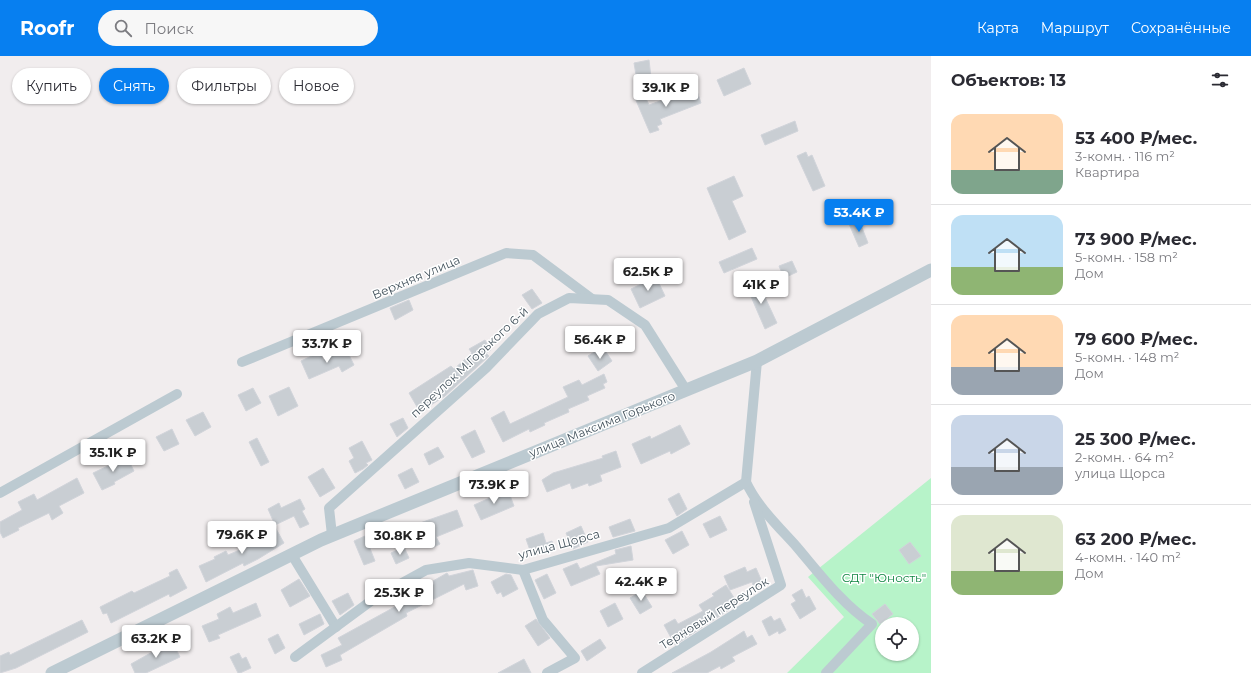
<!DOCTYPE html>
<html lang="ru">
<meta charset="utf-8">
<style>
:root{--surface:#fff;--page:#f7f7f7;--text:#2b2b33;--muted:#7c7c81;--line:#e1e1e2;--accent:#077ff0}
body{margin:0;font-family:Montserrat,sans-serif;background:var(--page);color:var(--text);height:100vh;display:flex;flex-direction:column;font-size:15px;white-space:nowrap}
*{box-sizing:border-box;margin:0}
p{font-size:13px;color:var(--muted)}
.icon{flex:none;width:22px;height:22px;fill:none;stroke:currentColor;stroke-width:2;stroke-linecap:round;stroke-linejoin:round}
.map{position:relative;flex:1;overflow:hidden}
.drawer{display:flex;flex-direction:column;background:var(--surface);width:320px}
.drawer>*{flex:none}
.hud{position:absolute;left:12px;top:12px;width:380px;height:36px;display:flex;gap:8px}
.tools{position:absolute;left:875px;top:561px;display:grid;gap:8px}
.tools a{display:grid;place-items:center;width:44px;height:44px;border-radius:50%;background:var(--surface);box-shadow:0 1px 3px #0004;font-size:20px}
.price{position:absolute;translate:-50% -34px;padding:0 9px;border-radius:4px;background:#fff;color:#222;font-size:13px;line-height:26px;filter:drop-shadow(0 1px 2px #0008)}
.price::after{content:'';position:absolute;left:50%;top:24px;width:12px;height:9px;margin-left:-6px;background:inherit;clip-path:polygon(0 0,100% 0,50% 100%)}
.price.selected{background:var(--accent);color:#fff}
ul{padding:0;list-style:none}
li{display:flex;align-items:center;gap:12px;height:100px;padding:0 20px}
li+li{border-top:1px solid var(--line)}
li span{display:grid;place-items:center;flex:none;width:112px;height:80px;border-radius:12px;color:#555}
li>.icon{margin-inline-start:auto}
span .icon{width:48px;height:48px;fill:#fffc;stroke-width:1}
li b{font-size:17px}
h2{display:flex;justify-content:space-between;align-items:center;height:48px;padding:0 20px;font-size:17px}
.chip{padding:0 14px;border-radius:18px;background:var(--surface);box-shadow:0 1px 3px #0004;font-size:14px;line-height:36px}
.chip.selected{background:var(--accent);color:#fff}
header{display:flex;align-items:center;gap:24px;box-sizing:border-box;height:56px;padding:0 20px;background:var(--accent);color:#fff}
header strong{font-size:19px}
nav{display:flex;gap:22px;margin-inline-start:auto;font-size:14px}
.search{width:280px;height:36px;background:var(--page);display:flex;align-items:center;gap:10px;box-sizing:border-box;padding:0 14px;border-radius:22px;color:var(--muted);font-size:15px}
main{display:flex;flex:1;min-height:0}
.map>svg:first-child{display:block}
.green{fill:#b7f3c9;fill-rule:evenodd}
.building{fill:#c9ced3;stroke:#d1d4da}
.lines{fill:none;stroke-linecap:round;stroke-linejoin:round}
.minor{stroke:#bccad1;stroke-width:10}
.tertiary{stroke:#bccad1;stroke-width:13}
.labels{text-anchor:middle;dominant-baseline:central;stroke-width:3;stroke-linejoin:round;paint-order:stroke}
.street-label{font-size:12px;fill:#44535d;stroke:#fff}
.park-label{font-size:12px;fill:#0e8540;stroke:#fff}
</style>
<header>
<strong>Roofr</strong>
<div class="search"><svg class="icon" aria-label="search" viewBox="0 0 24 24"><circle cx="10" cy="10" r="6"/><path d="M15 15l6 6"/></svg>Поиск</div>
<nav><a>Карта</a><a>Маршрут</a><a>Сохранённые</a></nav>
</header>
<main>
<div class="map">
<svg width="931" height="617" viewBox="0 0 931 617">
<rect width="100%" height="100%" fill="#f1edee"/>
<path class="green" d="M931 422V617H787L844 561 808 521ZM882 568H912V598H882Z"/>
<g class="building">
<path d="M649 4 652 30 638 31 634 7Z"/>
<path d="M744 12 751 28 724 40 717 24Z"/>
<path d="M696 32 701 47 660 63 662 68 657 70 659 74 650 77 635 42 644 38 649 49Z"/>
<path d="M795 65 798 75 765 89 761 79Z"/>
<path d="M806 96 808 101 812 99 825 130 813 135 797 100Z"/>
<path d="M734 120 743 140 732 145 746 176 729 184 707 132Z"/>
<path d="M859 164 868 187 859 191 849 168Z"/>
<path d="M752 192 757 203 724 217 719 206Z"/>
<path d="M792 205 797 216 784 222 779 210Z"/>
<path d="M656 221 665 240 640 252 631 233Z"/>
<path d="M757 224 777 267 765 273 746 229Z"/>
<path d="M532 233 542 247 532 253 522 239Z"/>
<path d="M409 244 413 254 395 264 390 252Z"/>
<path d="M485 284 491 294 486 297 489 300 445 340 420 356 409 337 451 310 454 313 472 297 469 293Z"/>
<path d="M346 293 354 309 342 316 339 310 309 323 301 305 320 296 323 304Z"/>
<path d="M599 293 602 299 606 296 612 305 598 315 588 300Z"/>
<path d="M604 318 607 326 603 328 605 332 587 340 589 344 568 353 569 356 544 367 545 369 530 376 529 373 503 386 491 362 504 355 510 368 568 341 563 331 579 324 582 329Z"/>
<path d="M289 331 298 350 278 360 269 340Z"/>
<path d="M253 332 261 347 246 355 238 339Z"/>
<path d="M203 356 211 371 195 380 186 364Z"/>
<path d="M403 362 408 372 397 381 390 368Z"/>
<path d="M680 369 690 388 671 398 670 395 641 408 632 388 650 380 651 383Z"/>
<path d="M172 373 179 388 164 395 156 381Z"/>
<path d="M475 374 485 396 472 402 461 381Z"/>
<path d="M257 382 269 406 261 410 249 386Z"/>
<path d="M362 385 372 404 366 407 368 409 363 413 355 417 349 405 354 402 349 392Z"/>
<path d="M438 391 444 401 429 409 424 398Z"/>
<path d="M616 395 621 411 600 419 602 425 589 430 588 427 572 433 570 427 547 436 542 424 553 417 603 402 602 400Z"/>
<path d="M127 401 134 415 114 426 115 428 102 434 93 417Z"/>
<path d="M323 412 335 432 320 441 308 421Z"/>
<path d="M412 412 419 426 405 433 398 419Z"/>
<path d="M77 422 84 437 59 450 63 457 52 464 49 457 18 472 19 474 3 482 0 476V466L22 454 18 446 34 438 37 444Z"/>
<path d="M508 434 514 450 481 464 474 449Z"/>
<path d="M679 437 687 453 677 460 668 443Z"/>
<path d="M300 443 305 453 302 455 309 468 300 472 294 460 275 469 268 453 279 447 281 452Z"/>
<path d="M457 454 463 470 436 481 440 488 432 492 420 467Z"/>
<path d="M720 460 727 474 710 482 703 468Z"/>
<path d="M630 463 635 475 613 481 609 471Z"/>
<path d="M581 470 588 486 573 493 566 477Z"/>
<path d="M275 471 284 487 258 503 244 510 243 507 206 526 199 510 215 503 214 501 226 495 228 499 254 488 252 483Z"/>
<path d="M682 475 689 489 673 498 665 484Z"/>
<path d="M543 477 546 487 552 485 554 493 532 500 526 483Z"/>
<path d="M365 480 375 505 364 509 354 485Z"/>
<path d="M910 486 921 500 909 508 899 494Z"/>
<path d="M631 490 633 504 596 510 600 518 571 530 563 513 577 507 580 513 616 498 615 494Z"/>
<path d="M404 491 409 502 396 508 391 497Z"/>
<path d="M745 511 747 516 756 512 763 528 754 532 752 526 730 534 724 520Z"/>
<path d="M177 513 187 532 170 541 169 538 111 567 107 557 103 558 100 551 132 535 134 537 170 520 169 517Z"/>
<path d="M473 514 478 530 466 534 464 528 406 557 407 560 340 599 342 604 326 611 321 599 342 589 338 582 411 542 410 539 434 528 433 525 447 517 449 520Z"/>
<path d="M506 518 511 519 518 533 503 541 501 536 497 538 491 526Z"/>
<path d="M547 518 556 537 544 543 535 524Z"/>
<path d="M299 523 310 540 290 551 281 534Z"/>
<path d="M726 529 738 548 675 589 664 569 675 563 678 568 703 555 699 549 714 540 712 538Z"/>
<path d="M802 533 806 542 809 540 816 553 800 563 791 548 796 545 792 539Z"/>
<path d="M642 535 652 551 640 558 630 542Z"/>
<path d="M348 537 354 549 340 559 332 545Z"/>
<path d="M256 547 261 560 218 579 220 582 209 586 202 570 219 563 217 558 230 551 233 557Z"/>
<path d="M615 547 623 563 608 571 600 555Z"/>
<path d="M885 548 893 558 880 568 872 558Z"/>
<path d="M320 558 324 568 304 579 299 568Z"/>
<path d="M771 560 774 565 780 562 786 574 779 578 778 575 769 580 762 565Z"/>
<path d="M536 563 550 582 538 590 525 570Z"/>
<path d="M82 564 88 576 16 612 0 617V600L9 596 10 599Z"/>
<path d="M744 575 747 582 752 579 757 588 732 601 735 605 721 613 720 610 707 617H672L711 596Z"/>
<path d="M278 578 285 592 275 598 268 583Z"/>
<path d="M600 583 606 592 587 605 581 595Z"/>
<path d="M172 585 180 601 146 617H135L131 608Z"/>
<path d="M239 597 242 603 246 601 251 612 240 617H238L230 601Z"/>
<path d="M524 603 531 617H498Z"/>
</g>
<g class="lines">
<g class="minor">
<path d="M757 305 746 426C757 450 778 470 796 490 819 517 842 548 872 568L826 617"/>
<path d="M242 306 506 197 533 199 592 243"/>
<path d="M0 437 177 338"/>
<path d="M332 479 329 452 486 312 538 258 569 242 608 244 645 269 686 334"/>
<path d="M292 499 336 571"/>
<path d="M523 514 543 564 575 602 547 617"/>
<path d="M295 601 375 542 426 514 469 507 523 514 669 472 746 426"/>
<path d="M642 617 781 529 754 446"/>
</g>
<path class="tertiary" d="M52 617 321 484 757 305 931 214"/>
</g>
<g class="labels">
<g class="street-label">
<text transform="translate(416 221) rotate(-23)">Верхняя улица</text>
<text transform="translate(469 306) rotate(-43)">переулок М.Горького 6-й</text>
<text transform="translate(602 368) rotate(-22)">улица Максима Горького</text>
<text transform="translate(559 488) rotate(-15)">улица Щорса</text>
<text transform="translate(714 557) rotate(-32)">Терновый переулок</text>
</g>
<g class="park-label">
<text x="884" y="521">СДТ "Юность"</text>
</g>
</g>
</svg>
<div class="tools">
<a><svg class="icon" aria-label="locate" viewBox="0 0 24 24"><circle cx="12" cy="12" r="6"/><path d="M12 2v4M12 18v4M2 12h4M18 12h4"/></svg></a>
</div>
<b class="price" style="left:666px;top:52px">39.1K ₽</b>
<b class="price selected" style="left:859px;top:177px">53.4K ₽</b>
<b class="price" style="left:648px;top:236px">62.5K ₽</b>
<b class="price" style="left:761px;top:249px">41K ₽</b>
<b class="price" style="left:600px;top:304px">56.4K ₽</b>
<b class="price" style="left:327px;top:308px">33.7K ₽</b>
<b class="price" style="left:113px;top:417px">35.1K ₽</b>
<b class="price" style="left:494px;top:449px">73.9K ₽</b>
<b class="price" style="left:242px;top:499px">79.6K ₽</b>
<b class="price" style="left:400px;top:500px">30.8K ₽</b>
<b class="price" style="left:641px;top:546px">42.4K ₽</b>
<b class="price" style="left:399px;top:557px">25.3K ₽</b>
<b class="price" style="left:156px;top:603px">63.2K ₽</b>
<div class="hud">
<a class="chip">Купить</a>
<a class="chip selected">Снять</a>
<a class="chip">Фильтры</a>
<a class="chip">Новое</a>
</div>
</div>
<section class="drawer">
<h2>Объектов: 13<svg class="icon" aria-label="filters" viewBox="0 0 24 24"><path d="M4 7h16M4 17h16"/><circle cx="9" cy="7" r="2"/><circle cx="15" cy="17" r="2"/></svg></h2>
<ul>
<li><span style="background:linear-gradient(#ffd9b3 70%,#7fa58c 0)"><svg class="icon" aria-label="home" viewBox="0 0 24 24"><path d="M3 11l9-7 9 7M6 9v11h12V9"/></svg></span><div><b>53 400 ₽/мес.</b><p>3-комн. · 116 m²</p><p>Квартира</p></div></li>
<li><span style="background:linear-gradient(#bfe0f5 65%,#8fb573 0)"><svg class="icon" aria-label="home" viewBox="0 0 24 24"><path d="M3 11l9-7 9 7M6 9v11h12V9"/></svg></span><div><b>73 900 ₽/мес.</b><p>5-комн. · 158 m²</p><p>Дом</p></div></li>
<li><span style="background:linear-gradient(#ffd9b3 65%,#9aa5b1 0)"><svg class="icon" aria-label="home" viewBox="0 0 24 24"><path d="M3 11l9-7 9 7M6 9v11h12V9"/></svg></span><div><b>79 600 ₽/мес.</b><p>5-комн. · 148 m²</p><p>Дом</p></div></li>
<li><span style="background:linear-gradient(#c9d6e8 65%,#9aa5b1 0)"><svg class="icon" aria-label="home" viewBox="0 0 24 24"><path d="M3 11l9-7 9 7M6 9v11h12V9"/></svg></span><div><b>25 300 ₽/мес.</b><p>2-комн. · 64 m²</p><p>улица Щорса</p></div></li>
<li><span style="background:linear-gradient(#dfe7d0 70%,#8fb573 0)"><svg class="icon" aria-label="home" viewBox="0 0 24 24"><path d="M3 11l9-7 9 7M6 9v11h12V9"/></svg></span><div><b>63 200 ₽/мес.</b><p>4-комн. · 140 m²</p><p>Дом</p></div></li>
</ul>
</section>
</main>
